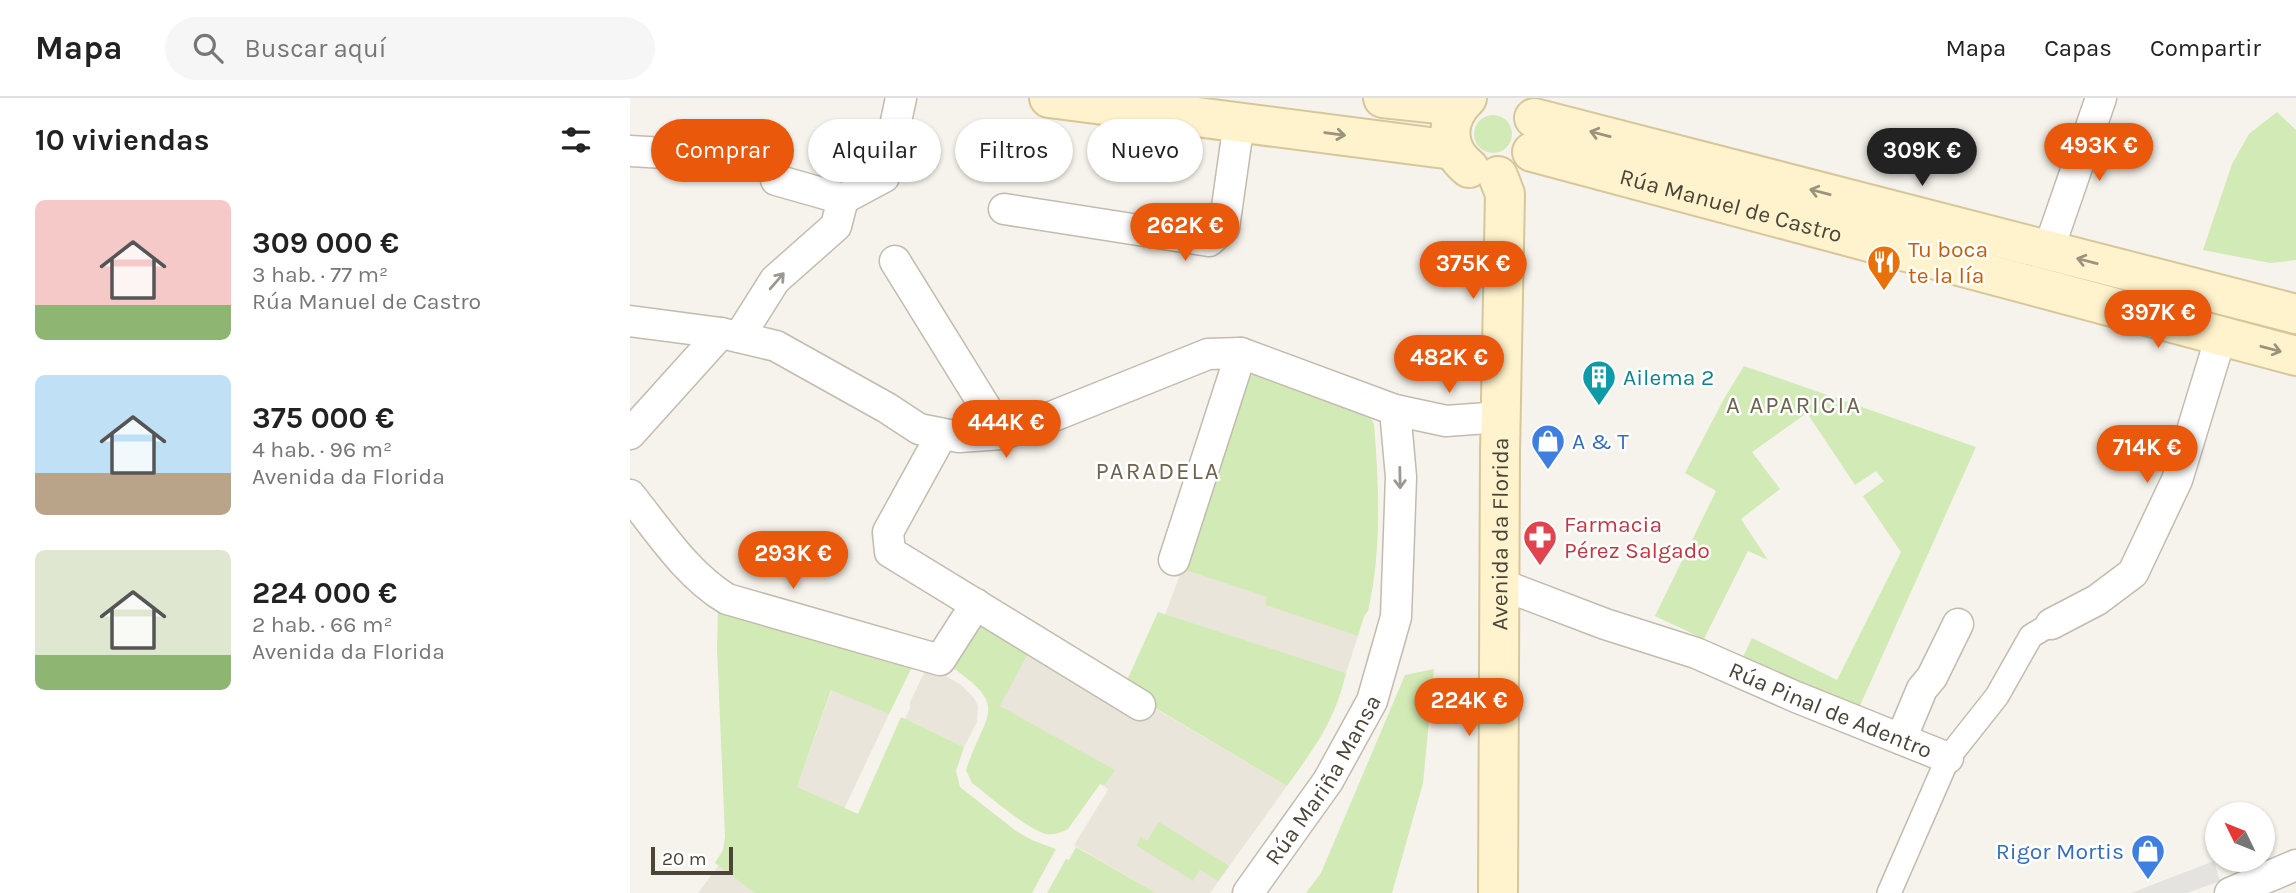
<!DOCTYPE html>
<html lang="es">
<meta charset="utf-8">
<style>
:root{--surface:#fff;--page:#f6f6f6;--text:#222;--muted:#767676;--line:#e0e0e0;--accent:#ea580c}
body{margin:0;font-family:Karla,sans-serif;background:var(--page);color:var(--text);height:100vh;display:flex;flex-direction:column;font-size:26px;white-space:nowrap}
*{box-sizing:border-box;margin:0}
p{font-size:23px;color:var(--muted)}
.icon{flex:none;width:38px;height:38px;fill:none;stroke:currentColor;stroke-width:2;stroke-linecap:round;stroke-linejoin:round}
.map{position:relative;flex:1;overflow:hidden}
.side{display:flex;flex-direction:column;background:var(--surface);width:630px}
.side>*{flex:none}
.hud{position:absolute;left:21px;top:21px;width:665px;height:63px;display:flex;gap:14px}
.needle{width:46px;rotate:313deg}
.controls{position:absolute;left:1575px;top:704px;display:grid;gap:14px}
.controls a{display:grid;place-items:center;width:70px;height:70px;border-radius:50%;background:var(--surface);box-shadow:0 2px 5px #0004;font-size:35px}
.scale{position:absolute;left:21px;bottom:18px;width:82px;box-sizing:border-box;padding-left:7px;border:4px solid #4b4439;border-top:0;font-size:19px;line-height:24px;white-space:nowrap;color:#4b4439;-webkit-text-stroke:5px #fff;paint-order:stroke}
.price{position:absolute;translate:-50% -60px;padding:0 16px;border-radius:24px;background:var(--accent);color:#fff;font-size:23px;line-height:46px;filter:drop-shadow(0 2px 4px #0008)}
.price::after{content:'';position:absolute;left:50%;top:42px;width:21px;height:16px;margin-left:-10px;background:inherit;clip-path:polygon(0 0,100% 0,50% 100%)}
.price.on{background:#222;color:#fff}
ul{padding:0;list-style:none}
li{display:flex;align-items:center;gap:21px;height:175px;padding:0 35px}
li span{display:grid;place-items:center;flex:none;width:196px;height:140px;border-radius:10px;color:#555}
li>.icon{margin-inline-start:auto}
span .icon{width:84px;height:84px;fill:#fffc;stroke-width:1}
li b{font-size:30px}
h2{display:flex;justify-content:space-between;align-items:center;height:84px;padding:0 35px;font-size:30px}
.pill{padding:0 24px;border-radius:32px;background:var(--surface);box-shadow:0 2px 5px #0004;font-size:24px;line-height:63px}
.pill.on{background:var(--accent);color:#fff}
header{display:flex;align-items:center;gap:42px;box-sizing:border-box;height:98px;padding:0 35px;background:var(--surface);border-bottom:2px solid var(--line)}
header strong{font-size:33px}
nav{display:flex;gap:38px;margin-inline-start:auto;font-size:24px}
.search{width:490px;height:63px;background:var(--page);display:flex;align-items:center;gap:18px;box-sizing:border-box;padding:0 24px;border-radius:38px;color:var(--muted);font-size:26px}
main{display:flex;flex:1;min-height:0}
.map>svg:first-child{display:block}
.residential{fill:#eae5da}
.green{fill:#d2eab5}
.parking{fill:#e5e3e0}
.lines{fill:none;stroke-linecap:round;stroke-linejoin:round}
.pedestrian-casing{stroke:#c2bbae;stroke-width:26}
.minor-casing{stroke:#c2bbae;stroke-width:33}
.secondary-casing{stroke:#d6c79b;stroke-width:42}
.pedestrian{stroke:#fff;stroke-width:23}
.minor{stroke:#fff;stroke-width:30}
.secondary{stroke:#fff3cd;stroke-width:38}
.oneway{stroke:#9c937c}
.oneway2{stroke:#9c9892}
.labels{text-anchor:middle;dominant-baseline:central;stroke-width:5;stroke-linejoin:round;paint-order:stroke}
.street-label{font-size:23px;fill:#4b4439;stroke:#fff}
.food-label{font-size:23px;fill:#c56008;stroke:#fff;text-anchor:start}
.culture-label{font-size:23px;fill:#0d838f;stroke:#fff;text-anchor:start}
.shop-label{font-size:23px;fill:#366cbe;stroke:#fff;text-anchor:start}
.health-label{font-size:23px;fill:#be3a42;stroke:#fff;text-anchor:start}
.neighbourhood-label{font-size:24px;letter-spacing:2px;fill:#6e6250;stroke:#fff}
</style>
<header>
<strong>Mapa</strong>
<div class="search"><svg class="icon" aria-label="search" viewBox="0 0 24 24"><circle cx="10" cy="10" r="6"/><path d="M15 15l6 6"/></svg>Buscar aquí</div>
<nav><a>Mapa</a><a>Capas</a><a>Compartir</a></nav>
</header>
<main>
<section class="side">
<h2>10 viviendas<svg class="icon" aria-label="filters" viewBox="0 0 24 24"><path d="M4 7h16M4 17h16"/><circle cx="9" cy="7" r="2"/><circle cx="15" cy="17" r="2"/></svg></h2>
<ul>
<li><span style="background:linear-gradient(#f6c9c9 75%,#8fb573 0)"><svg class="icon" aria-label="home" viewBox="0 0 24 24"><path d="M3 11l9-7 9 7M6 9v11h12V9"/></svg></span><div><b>309 000 €</b><p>3 hab. · 77 m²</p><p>Rúa Manuel de Castro</p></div></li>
<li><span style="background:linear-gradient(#bfe0f5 70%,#b9a48a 0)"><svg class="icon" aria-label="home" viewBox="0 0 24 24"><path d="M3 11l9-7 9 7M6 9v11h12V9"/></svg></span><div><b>375 000 €</b><p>4 hab. · 96 m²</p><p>Avenida da Florida</p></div></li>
<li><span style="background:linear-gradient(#dfe7d0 75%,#8fb573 0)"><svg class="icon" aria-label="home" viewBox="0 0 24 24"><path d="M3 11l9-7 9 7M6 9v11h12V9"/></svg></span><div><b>224 000 €</b><p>2 hab. · 66 m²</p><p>Avenida da Florida</p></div></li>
</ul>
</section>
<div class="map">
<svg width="1666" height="795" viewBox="0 0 1666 795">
<rect width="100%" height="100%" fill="#f6f3ec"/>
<g class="residential">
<path d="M552 471 638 499 635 507 728 538 716 575 535 517Z"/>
<path d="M401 550 517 606 657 688 580 795H526L444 747 478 692 474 688 484 672 369 608Z"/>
<path d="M298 567 331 587 344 600 348 608 347 624 334 649 275 621 280 610V604Z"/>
<path d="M202 591 259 616 214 711 167 689Z"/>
<path d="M89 767 125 795H68Z"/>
</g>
<g class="green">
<path d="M1647 14 1666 32V162L1640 165 1573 152 1602 66 1619 36Z"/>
<circle cx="863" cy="36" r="19"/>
<path d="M1114 268 1346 349 1228 612 1113 559 1122 540 1207 582 1271 454 1233 398 1254 383 1246 373 1225 387 1177 315 1122 354 1150 391 1111 421 1138 462 1118 453 1074 541 1025 518 1086 393 1055 375 1095 299Z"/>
<path d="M619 274 662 288 739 317 744 326C749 387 752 453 738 513L734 518 728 538 635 507 637 499 552 471Z"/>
<path d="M88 507 286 561 259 616 201 592 167 689 228 716 271 619 334 649 326 673 330 689 386 733 402 742 426 751 402 795H125L85 765 93 752 95 739 87 550Z"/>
<path d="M528 514 716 575C705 623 685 649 657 688L493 591Z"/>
<path d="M348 519 401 550 370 608 485 672 474 688 470 686 438 731C431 735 424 737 416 736 397 731 359 698 342 685L336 672C357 610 381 610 316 565Z"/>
<path d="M804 571 793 685 762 795H676L691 775 775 577Z"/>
<path d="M529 724 599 768 588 783 570 772 563 783 506 747 511 739 517 743Z"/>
<path d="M446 749 526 795H417L436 761 439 762Z"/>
</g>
<path class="parking" d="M1584 763 1590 783 1557 795H1501Z"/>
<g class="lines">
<g class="pedestrian-casing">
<path id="pedestrian" d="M1259 795 1318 660 1367 598 1401 538 1421 526"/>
</g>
<g class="minor-casing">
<g id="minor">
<path d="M0 53 35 55"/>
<path d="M146 82 213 101 254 79 271 0"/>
<path d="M374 111 579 143 594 130 609 24"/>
<path d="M1418 153 1471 0"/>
<path d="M265 163 372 336"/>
<path d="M0 223 91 235 146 248 257 310 289 331 329 339 372 336 406 325 578 256 611 255 765 312 816 323 871 319"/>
<path d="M109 239 145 182 206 128 213 101"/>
<path d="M0 336 91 235"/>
<path d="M312 336 258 434 260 454 510 607"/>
<path d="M0 397C29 433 57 477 97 501L310 562 346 506"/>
<path d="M544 462 611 255"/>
<path id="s1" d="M870 486 975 526 1066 555 1166 599 1318 660"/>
<path d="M1421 526 1467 502 1503 475 1547 382 1591 238"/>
<path d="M1271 641 1292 591 1302 579 1328 526"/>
<path id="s2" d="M618 795 698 683 742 603 766 519 771 379 765 312"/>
<path d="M1600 795 1666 767"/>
</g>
</g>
<g class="secondary-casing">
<g id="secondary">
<path d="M419 0 823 52"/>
<path d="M753 0 828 8"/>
<path d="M837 0C815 21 814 50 839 70"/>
<path d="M904 20 1666 216"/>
<path id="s3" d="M902 54 1666 258"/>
<path id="s4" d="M868 795 870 354 875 96 868 78"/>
</g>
</g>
<use href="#pedestrian" class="pedestrian"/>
<use href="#minor" class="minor"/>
<use href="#secondary" class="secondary"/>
</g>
<defs><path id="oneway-shaft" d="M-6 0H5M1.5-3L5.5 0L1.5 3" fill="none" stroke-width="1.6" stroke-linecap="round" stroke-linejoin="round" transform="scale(1.75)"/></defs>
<g class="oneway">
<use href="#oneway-shaft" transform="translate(705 36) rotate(8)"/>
<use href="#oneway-shaft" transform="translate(970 36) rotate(-165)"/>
<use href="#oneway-shaft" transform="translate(1190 94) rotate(-165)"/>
<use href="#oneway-shaft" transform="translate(1457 163) rotate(-165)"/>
<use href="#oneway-shaft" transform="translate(1641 251) rotate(15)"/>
</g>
<g class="oneway2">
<use href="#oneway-shaft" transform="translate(147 183) rotate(-49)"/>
<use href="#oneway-shaft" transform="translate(770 380) rotate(89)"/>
</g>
<defs>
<g id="restaurant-pin" transform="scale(1.75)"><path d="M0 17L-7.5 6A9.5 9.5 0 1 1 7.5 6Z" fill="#e8710a" stroke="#fff"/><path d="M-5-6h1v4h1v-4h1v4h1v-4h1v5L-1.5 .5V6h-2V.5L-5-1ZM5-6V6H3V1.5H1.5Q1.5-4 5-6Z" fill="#fff"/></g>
<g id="building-pin" transform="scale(1.75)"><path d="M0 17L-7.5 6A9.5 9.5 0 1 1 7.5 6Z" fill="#0f9aa8" stroke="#fff"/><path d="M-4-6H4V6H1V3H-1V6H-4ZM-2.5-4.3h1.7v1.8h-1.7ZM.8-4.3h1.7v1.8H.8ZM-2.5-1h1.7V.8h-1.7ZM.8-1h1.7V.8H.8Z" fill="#fff"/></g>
<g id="shop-pin" transform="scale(1.75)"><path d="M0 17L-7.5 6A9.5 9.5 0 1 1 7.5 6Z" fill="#3f7fe0" stroke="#fff"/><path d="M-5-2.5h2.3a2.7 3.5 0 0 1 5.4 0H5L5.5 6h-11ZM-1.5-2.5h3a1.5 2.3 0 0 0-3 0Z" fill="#fff"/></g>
<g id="pharmacy-pin" transform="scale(1.75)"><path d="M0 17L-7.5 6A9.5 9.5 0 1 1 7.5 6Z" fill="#e0444e" stroke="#fff"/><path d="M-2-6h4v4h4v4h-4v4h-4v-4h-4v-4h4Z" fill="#fff"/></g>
</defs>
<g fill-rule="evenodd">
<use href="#restaurant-pin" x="1254" y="164"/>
<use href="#building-pin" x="969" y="279"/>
<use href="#shop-pin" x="918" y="343"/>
<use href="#pharmacy-pin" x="910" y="439"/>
<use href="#shop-pin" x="1518" y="753"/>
</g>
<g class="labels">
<g class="street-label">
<text stroke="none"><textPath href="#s3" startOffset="206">Rúa Manuel de Castro</textPath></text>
<text stroke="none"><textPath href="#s4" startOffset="359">Avenida da Florida</textPath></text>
<text stroke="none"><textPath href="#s1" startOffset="354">Rúa Pinal de Adentro</textPath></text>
<text stroke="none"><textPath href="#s2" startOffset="136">Rúa Mariña Mansa</textPath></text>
</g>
<g class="food-label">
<text x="1278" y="151">Tu boca<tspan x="1278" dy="26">te la lía</tspan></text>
</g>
<g class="culture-label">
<text x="993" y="279">Ailema 2</text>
</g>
<g class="shop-label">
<text x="942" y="343">A &amp; T</text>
<text x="1494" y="753" text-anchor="end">Rigor Mortis</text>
</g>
<g class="health-label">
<text x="934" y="426">Farmacia<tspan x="934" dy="26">Pérez Salgado</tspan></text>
</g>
<g class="neighbourhood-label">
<text x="1164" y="307">A APARICIA</text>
<text x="528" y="373">PARADELA</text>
</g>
</g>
</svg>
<div class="controls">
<a><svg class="needle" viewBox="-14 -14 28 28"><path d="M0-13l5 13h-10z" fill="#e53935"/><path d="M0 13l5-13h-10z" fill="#767676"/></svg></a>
</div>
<div class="scale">20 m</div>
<b class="price" style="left:1469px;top:85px">493K €</b>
<b class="price on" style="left:1292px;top:90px">309K €</b>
<b class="price" style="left:555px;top:165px">262K €</b>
<b class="price" style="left:843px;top:203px">375K €</b>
<b class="price" style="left:1528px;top:252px">397K €</b>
<b class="price" style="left:819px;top:297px">482K €</b>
<b class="price" style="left:376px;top:362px">444K €</b>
<b class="price" style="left:1517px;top:387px">714K €</b>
<b class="price" style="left:163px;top:493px">293K €</b>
<b class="price" style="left:839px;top:640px">224K €</b>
<div class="hud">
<a class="pill on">Comprar</a>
<a class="pill">Alquilar</a>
<a class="pill">Filtros</a>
<a class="pill">Nuevo</a>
</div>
</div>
</main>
